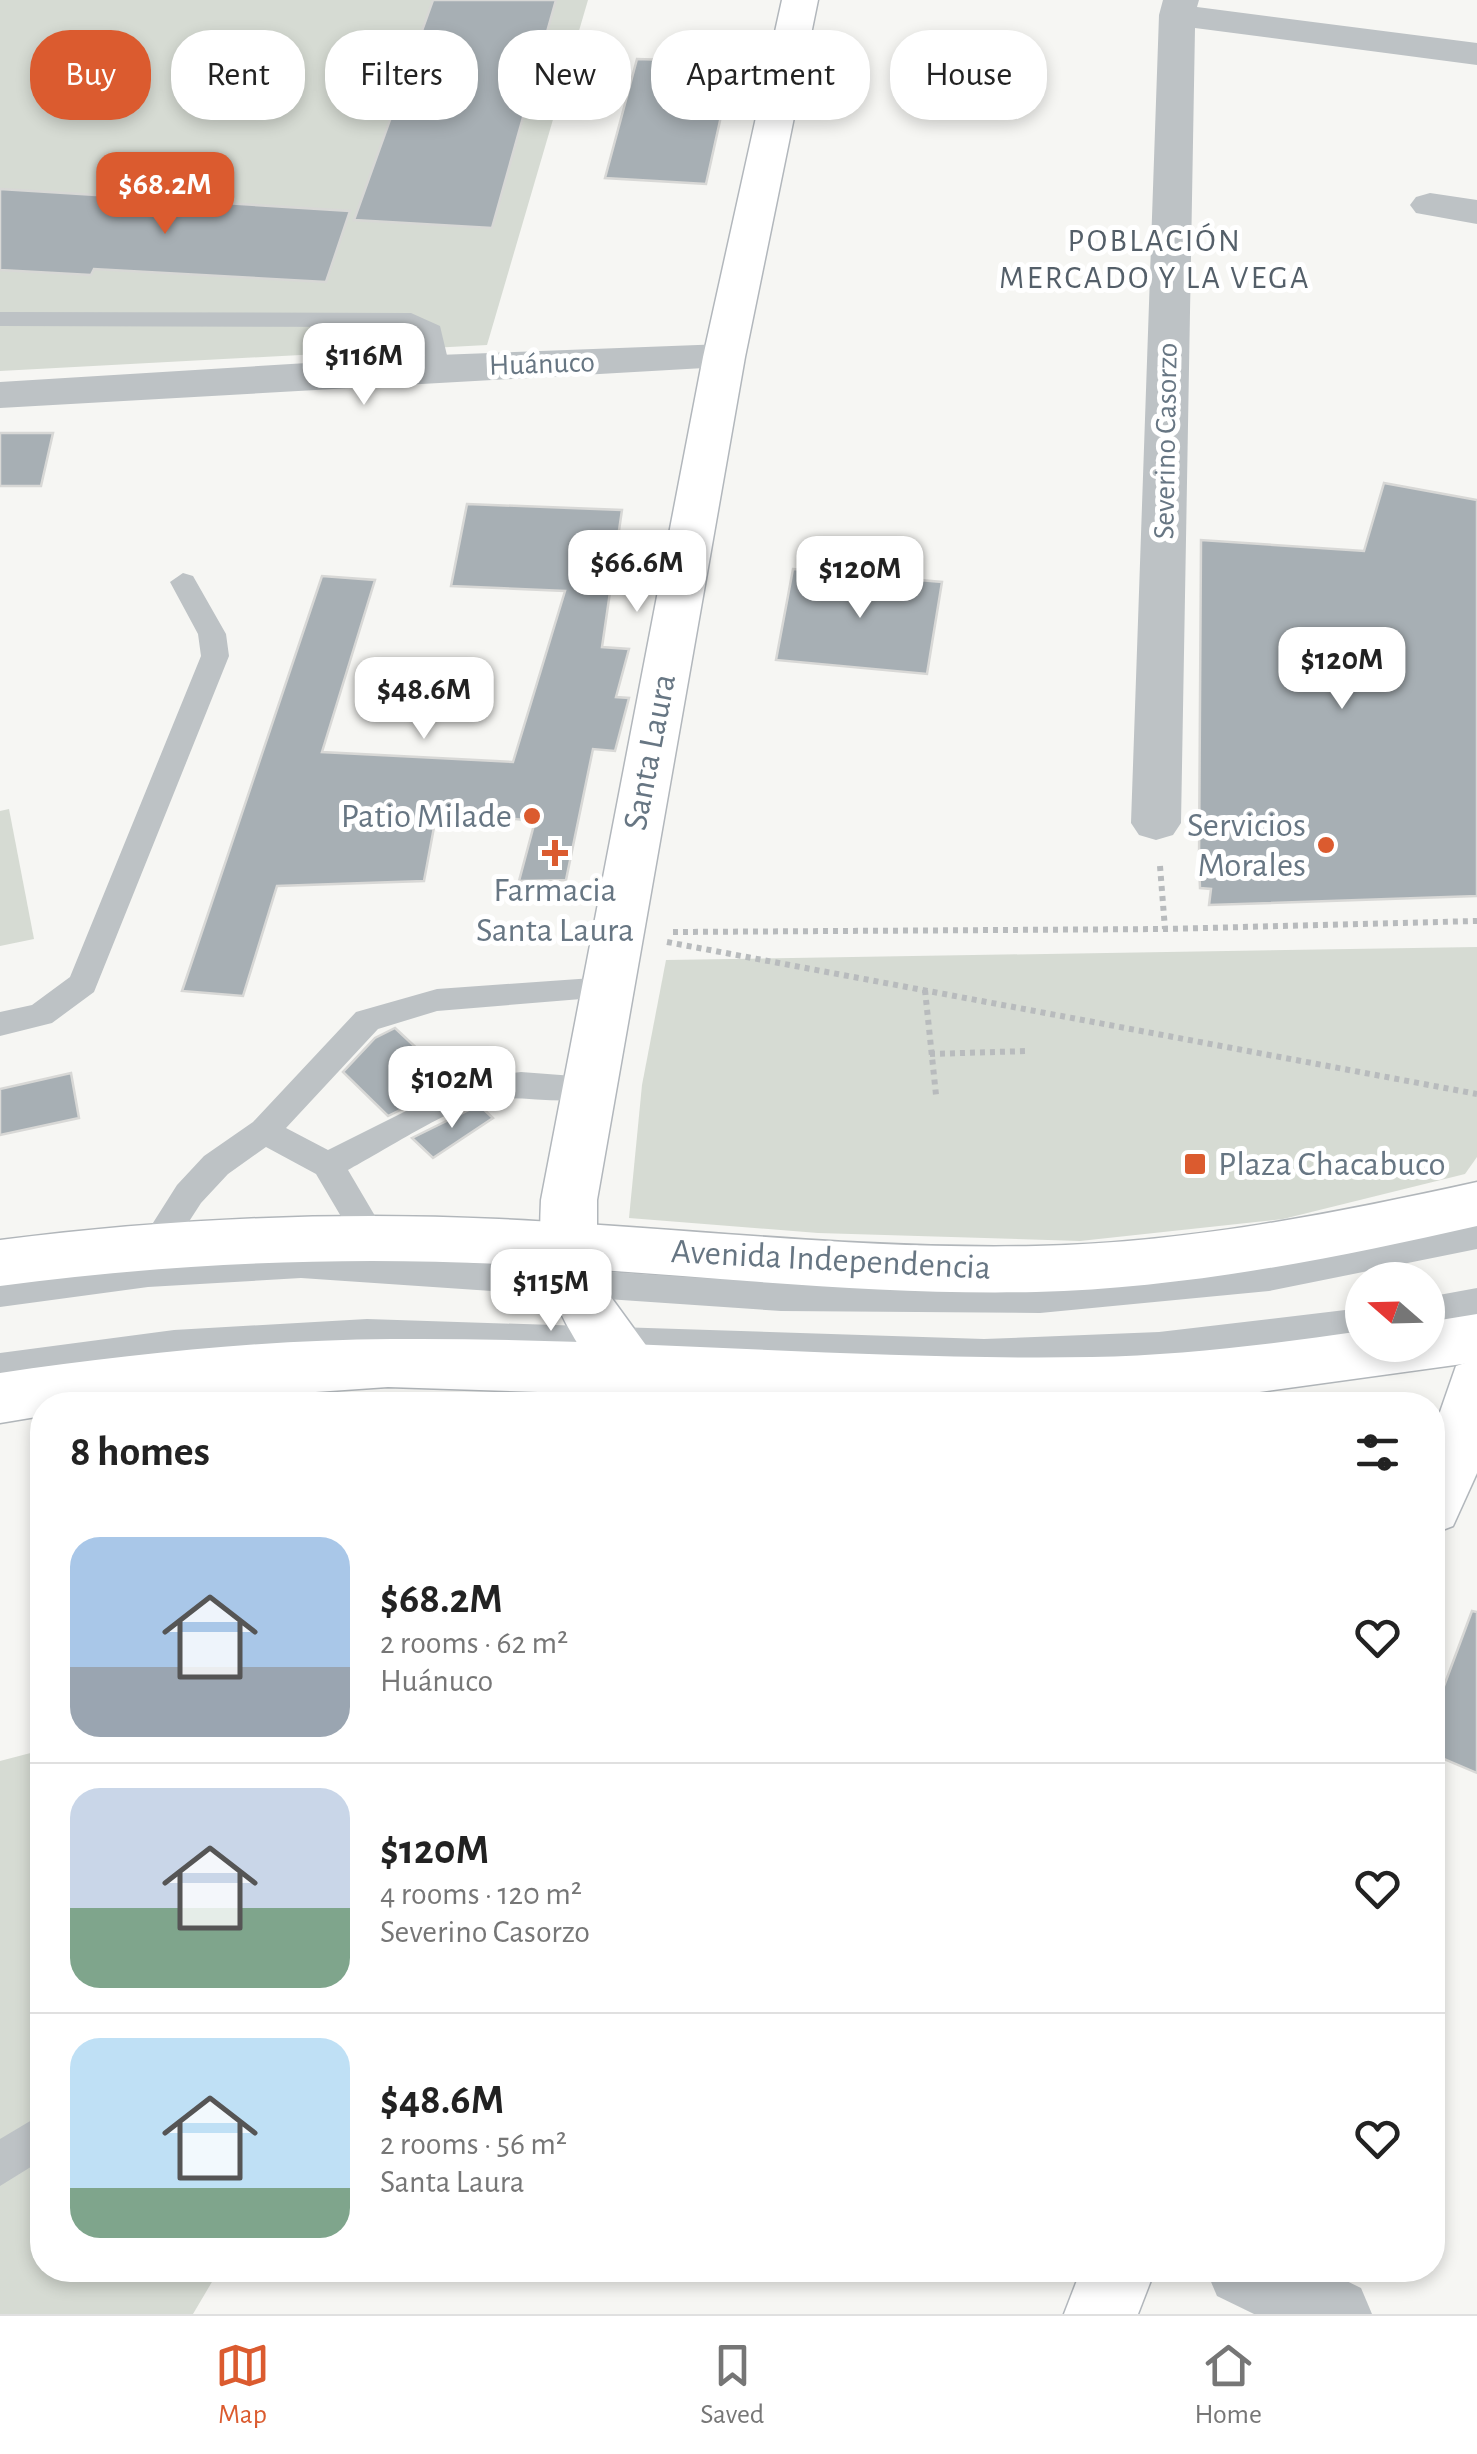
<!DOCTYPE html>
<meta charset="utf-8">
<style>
:root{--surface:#fff;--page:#f2f2f2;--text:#222;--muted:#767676;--line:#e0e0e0;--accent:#db5b2f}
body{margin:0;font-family:"Alegreya Sans",sans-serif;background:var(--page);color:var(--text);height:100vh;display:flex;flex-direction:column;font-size:38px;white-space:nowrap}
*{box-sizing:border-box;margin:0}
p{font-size:32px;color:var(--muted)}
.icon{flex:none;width:55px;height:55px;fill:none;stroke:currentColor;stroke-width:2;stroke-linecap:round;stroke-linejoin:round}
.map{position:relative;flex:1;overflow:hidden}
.drawer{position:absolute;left:30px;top:1392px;width:1415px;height:890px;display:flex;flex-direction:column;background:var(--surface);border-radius:40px;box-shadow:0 5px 15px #0003}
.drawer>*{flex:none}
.banner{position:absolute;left:30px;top:30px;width:1418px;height:90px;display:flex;gap:20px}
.needle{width:65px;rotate:290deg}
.tools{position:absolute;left:1345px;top:1262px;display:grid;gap:20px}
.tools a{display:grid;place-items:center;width:100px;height:100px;border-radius:50%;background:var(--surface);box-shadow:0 5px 15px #0003;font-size:50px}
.price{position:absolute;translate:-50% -85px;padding:0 22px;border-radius:20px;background:#fff;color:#222;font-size:32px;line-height:65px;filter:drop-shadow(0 2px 5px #0008)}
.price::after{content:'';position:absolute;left:50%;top:60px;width:30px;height:22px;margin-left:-15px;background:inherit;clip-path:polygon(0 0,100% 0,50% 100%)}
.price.selected{background:var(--accent);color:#fff}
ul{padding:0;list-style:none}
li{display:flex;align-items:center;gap:30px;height:250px;padding:0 40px}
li+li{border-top:2px solid var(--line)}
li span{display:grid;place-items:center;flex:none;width:280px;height:200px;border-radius:30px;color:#555}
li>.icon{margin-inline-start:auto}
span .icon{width:120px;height:120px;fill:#fffc;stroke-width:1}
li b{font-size:42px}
h2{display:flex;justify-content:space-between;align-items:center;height:120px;padding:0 40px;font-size:42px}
.tag{padding:0 35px;border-radius:40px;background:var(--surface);box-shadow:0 5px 15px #0003;font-size:35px;line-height:90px}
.tag.selected{background:var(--accent);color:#fff}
.tab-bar{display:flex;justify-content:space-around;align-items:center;height:140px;border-top:2px solid var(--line);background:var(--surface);font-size:28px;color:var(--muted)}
.tab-bar a{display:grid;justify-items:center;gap:5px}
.tab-bar .selected{color:var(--accent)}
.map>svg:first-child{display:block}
.green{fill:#d6dbd3}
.building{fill:#a7afb4;stroke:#d8d8d6;stroke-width:2.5}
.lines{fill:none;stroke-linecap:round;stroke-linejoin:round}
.secondary-casing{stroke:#b2b7bc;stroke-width:3}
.primary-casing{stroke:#b1b6ba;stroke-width:3}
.path{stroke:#b8bbbd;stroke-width:6;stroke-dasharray:5 5;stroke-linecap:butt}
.lane{fill:#bdc2c5;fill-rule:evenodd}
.street{fill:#bdc2c5;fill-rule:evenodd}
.secondary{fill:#fff;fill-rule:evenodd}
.primary{fill:#fff;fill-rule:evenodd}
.poi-dot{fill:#db5b2f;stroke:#fff;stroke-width:4}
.labels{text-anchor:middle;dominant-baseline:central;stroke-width:10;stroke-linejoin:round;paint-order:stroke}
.far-street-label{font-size:30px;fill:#677683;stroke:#fff}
.far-neighbourhood-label{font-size:32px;letter-spacing:2.5px;fill:#545f69;stroke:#fff}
.street-label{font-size:35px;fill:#677683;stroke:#fff}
.poi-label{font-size:35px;fill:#677683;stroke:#fff;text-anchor:end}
</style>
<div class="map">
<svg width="1477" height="2314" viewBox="0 0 1477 2314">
<rect width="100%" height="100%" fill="#f6f6f3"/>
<g class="green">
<path d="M0 0H588L487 345 0 371Z"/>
<path d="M9 809 34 939 0 946V811Z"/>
<path d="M1477 947V1157L1465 1174 1283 1219 1080 1241 818 1233 629 1218 642 1085 666 960Z"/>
<path d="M42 1750V2270H219L193 2314H0V1761Z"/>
</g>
<g class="building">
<path d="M433 0H556L492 228 354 220Z"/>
<path d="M637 59 733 62 706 184 605 178Z"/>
<path d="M0 189 350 211 326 282 94 269 91 275 0 270Z"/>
<path d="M0 433H53L41 486H0Z"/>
<path d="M1384 483 1477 500V896L1209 905 1211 889 1200 888 1199 864 1201 540 1364 551Z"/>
<path d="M467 504 622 510 602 647 629 649 616 697 629 698 615 751 593 749 566 880 519 881 535 821 437 811 424 881 277 886 243 996 182 991 322 576 375 580 322 752 513 762 565 591 451 586Z"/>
<path d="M793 569 942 582 927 674 776 660Z"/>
<path d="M395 1028 454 1083 388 1116 343 1072 375 1038Z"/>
<path d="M71 1073 79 1118 0 1135V1089Z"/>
<path d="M479 1105 493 1118 433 1158 412 1138Z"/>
<path d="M1472 1611 1477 1612V1773L1432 1754V1718Z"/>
</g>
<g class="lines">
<g class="secondary-casing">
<g id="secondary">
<path d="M782 0H818L745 357 597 1200V1251L608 1293 664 1370 656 1387C649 1389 640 1394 633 1394 596 1391 552 1303 544 1271 539 1247 540 1224 541 1200L703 357Z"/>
<path d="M1477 1359V1473L1453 1526 1432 1534V1435L1456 1366Z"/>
<path d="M1081 2270H1155L1138 2314H1064Z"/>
</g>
</g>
<g class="primary-casing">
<g id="primary">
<path d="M1477 1182V1226C1332 1259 1185 1288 1036 1292 856 1296 678 1272 499 1264 332 1256 166 1264 0 1286V1240C166 1219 332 1211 499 1219 677 1227 856 1250 1036 1246 1185 1243 1332 1214 1477 1182Z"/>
<path d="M1477 1314V1362L1238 1395 1103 1405H931L388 1387 127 1405H42V1416L0 1423V1373C129 1354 260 1340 391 1339 625 1337 858 1361 1092 1357 1183 1355 1273 1344 1362 1331V1345H1428V1322Z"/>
</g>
</g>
<g class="path">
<path d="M1160 866 1165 929"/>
<path d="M673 932 1165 929 1477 921"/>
<path d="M667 942 1477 1094"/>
<path d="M925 990 936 1095"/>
<path d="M930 1054 1028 1051"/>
</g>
<g class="lane">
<path d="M0 312 411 313 440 326 450 368 438 375 429 373 419 335 406 327 0 326Z"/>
<path d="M183 573 193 576 226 634 229 656 94 992 52 1023 0 1036V1012L32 1005 70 977 201 656 198 634 170 582Z"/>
<path d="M607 977 618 980 622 988 618 996 437 1011 378 1029 286 1128 328 1150 474 1077 521 1072 600 1078 605 1087 600 1096C565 1107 522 1094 485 1100 457 1104 378 1154 348 1170L388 1238 383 1247 371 1251 359 1247 316 1174 266 1147 228 1174 201 1203 168 1254 156 1258 144 1254 139 1245 177 1185 204 1156 253 1122 356 1012 437 989Z"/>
<path d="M1477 1223V1249L1269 1291 1040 1313 781 1311 301 1278 148 1287 0 1307V1279L148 1259 301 1252 781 1283 1040 1285 1269 1263Z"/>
<path d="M1477 1288V1316L1428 1325V1297Z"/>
<path d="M1362 1308V1336L1159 1360 984 1367 367 1347 174 1358 0 1381V1353L174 1330 367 1319 984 1339 1159 1332Z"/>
<path d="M42 2114V2160L0 2186V2139Z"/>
</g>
<g class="street">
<path d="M1163 0H1199L1197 7 1477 43V65L1195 28 1181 823 1173 835 1156 840 1139 835 1131 823 1159 15Z"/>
<path d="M1430 193 1477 200V224L1416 213 1410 205 1416 197Z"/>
<path d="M724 344 739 348 745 357 739 366 0 408V382L438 355Z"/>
<path d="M1206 2270H1324L1361 2288 1372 2314H1254L1217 2296Z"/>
</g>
<use href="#secondary" class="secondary"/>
<use href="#primary" class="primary"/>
</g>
<g class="poi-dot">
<circle cx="532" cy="816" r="10"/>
<circle cx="1326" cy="845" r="10"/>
<path d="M550 838h10v10h10v10h-10v10h-10v-10h-10v-10h10z"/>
<rect x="1183" y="1152" width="24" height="24" rx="5"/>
</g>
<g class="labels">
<g class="far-street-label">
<text transform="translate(542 364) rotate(-2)">Huánuco</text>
<text transform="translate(1166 441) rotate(-89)">Severino Casorzo</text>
</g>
<g class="far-neighbourhood-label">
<text x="1155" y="241">POBLACIÓN<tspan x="1155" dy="37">MERCADO Y LA VEGA</tspan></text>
</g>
<g class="street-label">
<text transform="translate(650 752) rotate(-79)">Santa Laura</text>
<text transform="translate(831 1260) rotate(3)">Avenida Independencia</text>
</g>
<g class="poi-label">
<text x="512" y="816">Patio Milade</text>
<text x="1306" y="825">Servicios<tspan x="1306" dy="40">Morales</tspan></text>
<text x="555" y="890" text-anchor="middle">Farmacia<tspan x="555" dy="40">Santa Laura</tspan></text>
<text x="1218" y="1164" text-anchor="start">Plaza Chacabuco</text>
</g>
</g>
</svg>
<div class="tools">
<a><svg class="needle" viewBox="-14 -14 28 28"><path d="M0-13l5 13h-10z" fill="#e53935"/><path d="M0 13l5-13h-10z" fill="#767676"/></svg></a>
</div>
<b class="price selected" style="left:165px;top:237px">$68.2M</b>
<b class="price" style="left:364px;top:408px">$116M</b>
<b class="price" style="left:637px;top:615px">$66.6M</b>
<b class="price" style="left:860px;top:621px">$120M</b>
<b class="price" style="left:1342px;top:712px">$120M</b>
<b class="price" style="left:424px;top:742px">$48.6M</b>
<b class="price" style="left:452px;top:1131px">$102M</b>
<b class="price" style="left:551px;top:1334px">$115M</b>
<div class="banner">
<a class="tag selected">Buy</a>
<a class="tag">Rent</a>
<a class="tag">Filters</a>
<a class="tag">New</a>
<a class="tag">Apartment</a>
<a class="tag">House</a>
</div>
<section class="drawer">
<h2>8 homes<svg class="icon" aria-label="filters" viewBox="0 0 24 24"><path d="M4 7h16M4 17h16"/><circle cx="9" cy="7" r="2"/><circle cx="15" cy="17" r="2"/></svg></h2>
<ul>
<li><span style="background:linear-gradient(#a9c7e8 65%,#9aa5b1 0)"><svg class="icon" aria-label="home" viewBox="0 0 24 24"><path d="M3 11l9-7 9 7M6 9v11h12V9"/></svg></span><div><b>$68.2M</b><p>2 rooms · 62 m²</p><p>Huánuco</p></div><svg class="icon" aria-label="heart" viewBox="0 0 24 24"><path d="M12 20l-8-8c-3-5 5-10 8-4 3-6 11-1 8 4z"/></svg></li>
<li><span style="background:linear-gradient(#c9d6e8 60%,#7fa58c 0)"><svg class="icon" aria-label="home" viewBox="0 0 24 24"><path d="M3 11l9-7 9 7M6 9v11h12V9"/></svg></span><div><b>$120M</b><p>4 rooms · 120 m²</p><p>Severino Casorzo</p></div><svg class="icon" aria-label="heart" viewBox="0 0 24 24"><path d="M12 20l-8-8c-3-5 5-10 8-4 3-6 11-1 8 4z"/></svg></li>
<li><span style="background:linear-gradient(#bfe0f5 75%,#7fa58c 0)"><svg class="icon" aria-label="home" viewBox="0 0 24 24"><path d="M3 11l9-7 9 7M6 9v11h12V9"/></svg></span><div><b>$48.6M</b><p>2 rooms · 56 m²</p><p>Santa Laura</p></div><svg class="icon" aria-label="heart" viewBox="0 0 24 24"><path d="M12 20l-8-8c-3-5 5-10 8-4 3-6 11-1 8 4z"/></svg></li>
</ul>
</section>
</div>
<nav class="tab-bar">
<a class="selected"><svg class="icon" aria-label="map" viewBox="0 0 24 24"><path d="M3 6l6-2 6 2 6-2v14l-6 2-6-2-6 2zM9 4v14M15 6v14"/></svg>Map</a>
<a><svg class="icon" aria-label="saved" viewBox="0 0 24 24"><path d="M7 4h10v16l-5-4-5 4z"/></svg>Saved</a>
<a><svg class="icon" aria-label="home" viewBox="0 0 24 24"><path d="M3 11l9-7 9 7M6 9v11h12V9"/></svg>Home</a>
</nav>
